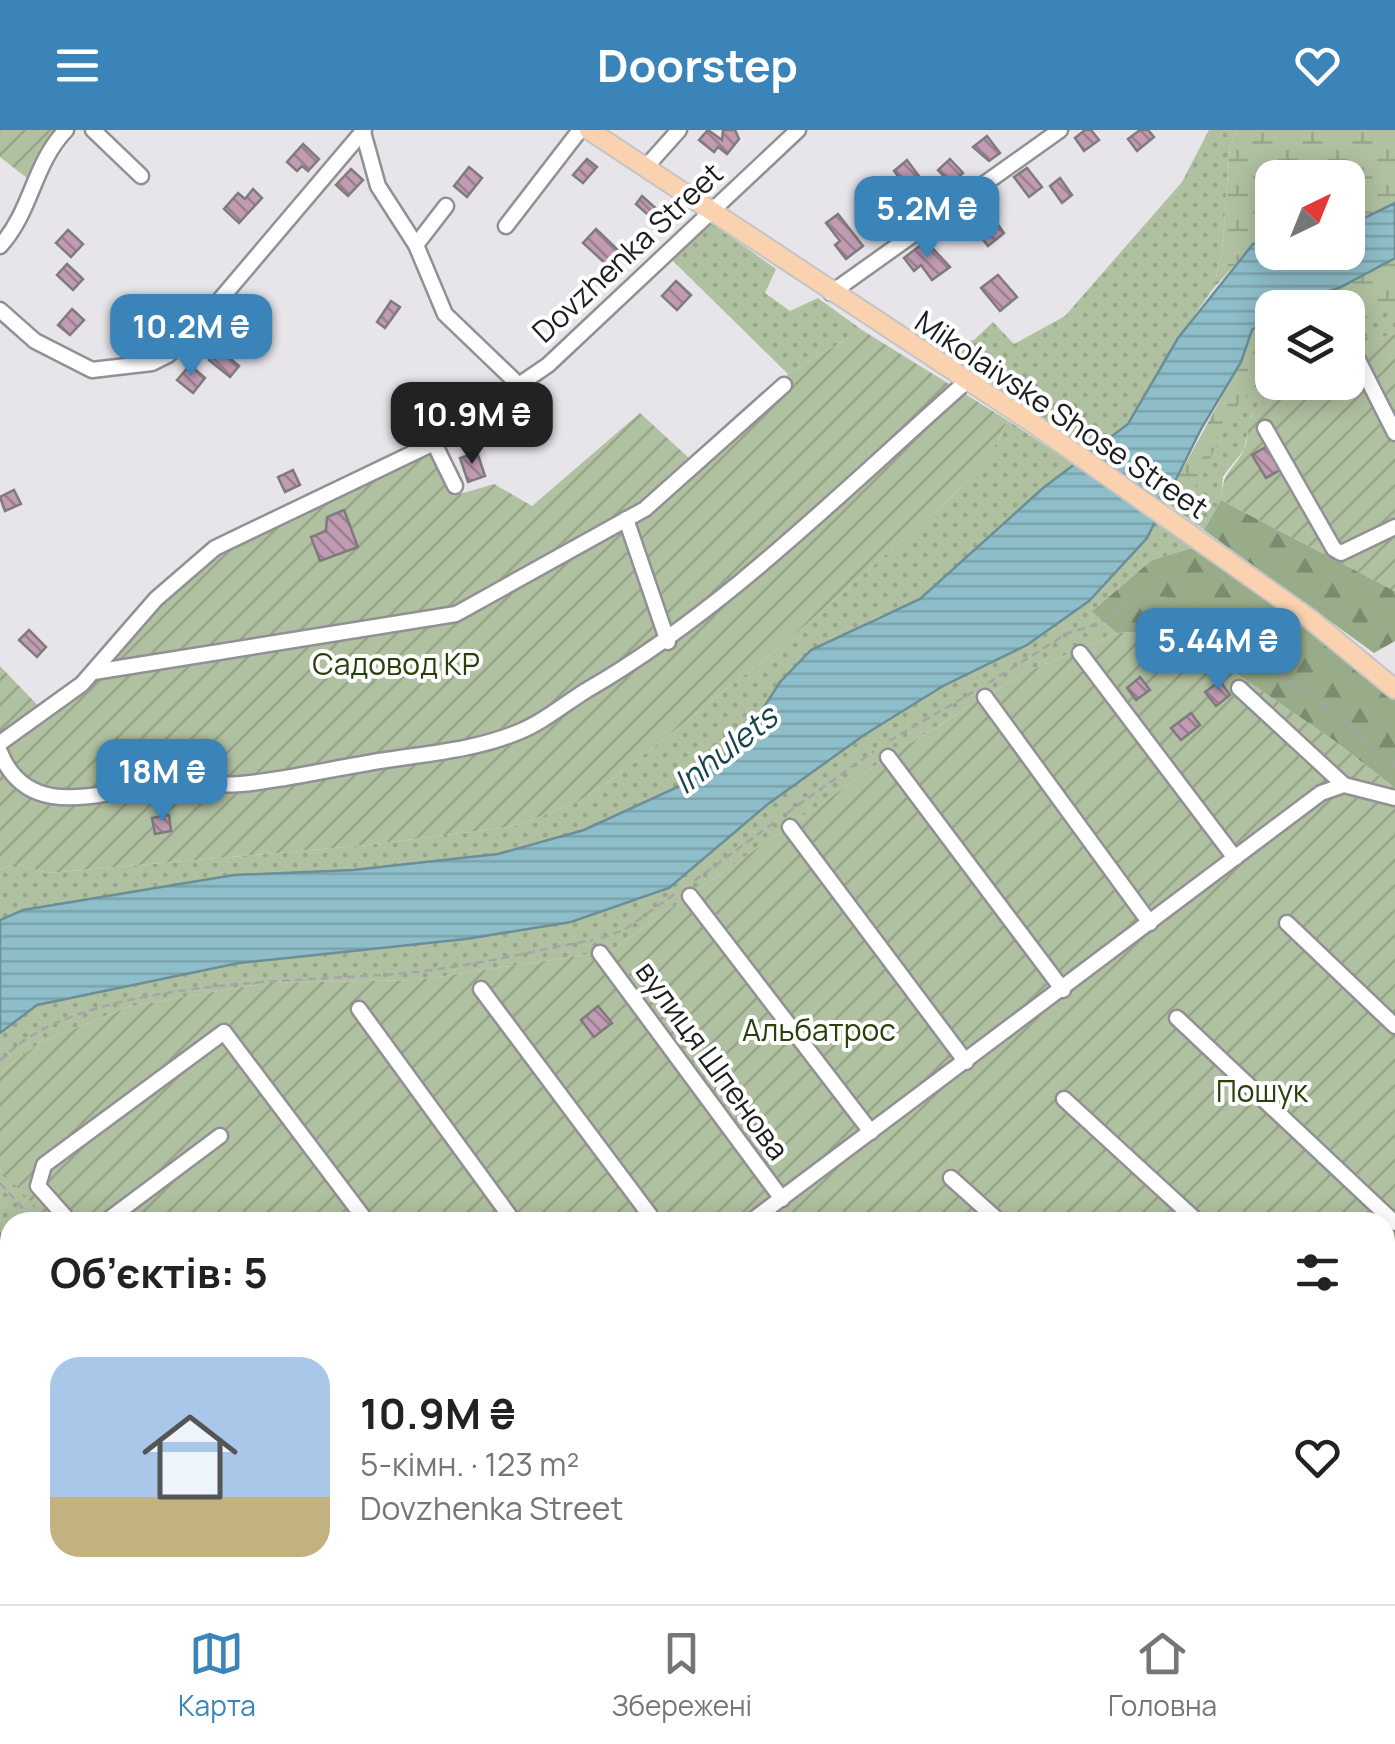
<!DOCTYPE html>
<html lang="uk">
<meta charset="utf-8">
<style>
:root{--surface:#fff;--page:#f6f6f6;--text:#222;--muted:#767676;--line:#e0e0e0;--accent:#3b84b9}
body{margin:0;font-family:Manrope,sans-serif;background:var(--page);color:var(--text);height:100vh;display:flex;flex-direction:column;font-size:38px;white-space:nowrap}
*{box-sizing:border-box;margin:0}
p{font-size:32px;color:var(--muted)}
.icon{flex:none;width:55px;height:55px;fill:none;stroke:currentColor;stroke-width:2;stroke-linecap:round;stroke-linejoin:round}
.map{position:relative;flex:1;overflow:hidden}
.panel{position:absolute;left:0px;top:1082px;width:1395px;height:392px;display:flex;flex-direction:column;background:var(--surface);border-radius:30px 30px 0 0;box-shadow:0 5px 25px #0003}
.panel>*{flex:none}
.needle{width:65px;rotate:43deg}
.tools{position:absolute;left:1255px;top:30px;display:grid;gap:20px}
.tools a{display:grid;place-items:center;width:110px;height:110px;border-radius:20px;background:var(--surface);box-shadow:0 5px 25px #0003;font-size:50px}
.price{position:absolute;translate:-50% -85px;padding:0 22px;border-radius:20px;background:var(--accent);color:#fff;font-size:32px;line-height:65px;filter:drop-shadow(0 2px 5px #0008)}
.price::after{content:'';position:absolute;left:50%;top:60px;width:30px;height:22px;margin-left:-15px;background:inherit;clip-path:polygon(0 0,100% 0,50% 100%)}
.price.active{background:#222;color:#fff}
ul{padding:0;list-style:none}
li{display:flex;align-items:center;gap:30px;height:250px;padding:0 50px}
li span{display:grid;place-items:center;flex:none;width:280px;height:200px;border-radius:30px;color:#555}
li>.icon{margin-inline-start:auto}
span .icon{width:120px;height:120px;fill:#fffc;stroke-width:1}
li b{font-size:42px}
h2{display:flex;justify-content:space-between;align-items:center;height:120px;padding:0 50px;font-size:42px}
header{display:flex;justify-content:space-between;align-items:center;height:130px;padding:0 50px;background:var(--accent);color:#fff;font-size:45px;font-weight:700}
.dock{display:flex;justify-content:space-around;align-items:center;height:140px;border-top:2px solid var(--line);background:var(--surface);font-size:28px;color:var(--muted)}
.dock a{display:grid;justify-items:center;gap:5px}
.dock .active{color:var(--accent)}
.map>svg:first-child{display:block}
.grass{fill:url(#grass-dots)}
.forest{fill:url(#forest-firs)}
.wetland{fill:url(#wetland-marsh)}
.garden{fill:url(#garden-furrows)}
.water{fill:url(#water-rules);stroke:#6c8e96;stroke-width:2.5}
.building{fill:url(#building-back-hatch);stroke:#7f7b7d;stroke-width:2.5}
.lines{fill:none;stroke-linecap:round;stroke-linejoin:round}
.minor-casing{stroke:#929094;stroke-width:19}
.major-casing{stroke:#c4c4c4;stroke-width:22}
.path{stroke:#a5a4a7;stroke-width:2.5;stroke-dasharray:8 5;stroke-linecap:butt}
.minor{stroke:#fff;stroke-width:14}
.major{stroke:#fad2b0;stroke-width:18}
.labels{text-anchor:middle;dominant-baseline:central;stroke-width:8;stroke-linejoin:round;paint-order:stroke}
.street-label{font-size:30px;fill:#1d1d1e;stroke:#fff}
.park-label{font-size:30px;fill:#29400a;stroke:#fff}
.water-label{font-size:32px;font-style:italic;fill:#17434b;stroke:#fff}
</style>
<header><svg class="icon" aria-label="menu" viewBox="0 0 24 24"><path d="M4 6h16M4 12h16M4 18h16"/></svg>Doorstep<svg class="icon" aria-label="heart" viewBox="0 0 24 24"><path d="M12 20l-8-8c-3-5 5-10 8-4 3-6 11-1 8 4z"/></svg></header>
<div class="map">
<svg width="1395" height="1474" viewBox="0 0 1395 1474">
<defs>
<pattern id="grass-dots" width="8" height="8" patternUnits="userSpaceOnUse" patternTransform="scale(2.5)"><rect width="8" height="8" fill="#b0c1a1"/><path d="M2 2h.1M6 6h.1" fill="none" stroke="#97a58a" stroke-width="1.8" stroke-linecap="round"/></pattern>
<pattern id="forest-firs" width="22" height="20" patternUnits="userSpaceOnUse" patternTransform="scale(2.5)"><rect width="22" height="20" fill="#99ac89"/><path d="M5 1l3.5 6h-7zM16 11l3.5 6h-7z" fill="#7c8b6f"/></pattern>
<pattern id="wetland-marsh" width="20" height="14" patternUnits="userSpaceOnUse" patternTransform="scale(2.5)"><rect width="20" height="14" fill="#b0c1a1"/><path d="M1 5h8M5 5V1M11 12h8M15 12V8" fill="none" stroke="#97a58a"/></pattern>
<pattern id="garden-furrows" width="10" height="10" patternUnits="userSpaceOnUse" patternTransform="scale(2.5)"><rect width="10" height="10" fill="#b0c1a1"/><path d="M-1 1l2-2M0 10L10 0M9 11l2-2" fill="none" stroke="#97a58a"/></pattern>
<pattern id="water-rules" width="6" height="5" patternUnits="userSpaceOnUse" patternTransform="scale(2.5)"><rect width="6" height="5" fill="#8ebec9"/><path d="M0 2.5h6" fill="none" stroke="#7aa3ac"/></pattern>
<pattern id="building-back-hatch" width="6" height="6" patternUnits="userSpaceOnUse" patternTransform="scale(2.5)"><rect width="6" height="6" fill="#c09bb2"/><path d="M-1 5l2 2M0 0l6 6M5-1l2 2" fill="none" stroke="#9b7e90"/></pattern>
</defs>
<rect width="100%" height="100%" fill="#e7e5e9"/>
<g class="grass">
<path d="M1209 0H1236L1230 16 1222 123 1213 159 1178 208 1128 294 1091 321 936 215 974 210 993 192 1014 214 1065 186 1182 52Z"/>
<path d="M709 91 776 139 765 163 790 181 818 168 862 200 788 244 670 128Z"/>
<path d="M1395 128V203L1376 210 1348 205V178H1282L1292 169 1339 158Z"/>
<path d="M1272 185V252L1280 253 1251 285 1244 320 1223 346 1221 370 1204 400 1165 372 1241 232 1252 200Z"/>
<path d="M1007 290 1073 334 919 469 871 490 780 552 742 611 695 649 643 676 584 700 498 724 353 740 234 745 23 780 0 790V740L14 733 47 743 367 715 515 696 576 673 617 646 786 512 954 365 997 313Z"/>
<path d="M1155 392 1192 418 1152 430 1093 480 1117 503 1020 545 888 627 610 821 418 850 264 853 128 877 39 913 0 943V903L37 875 239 833 466 809 571 792 669 758 768 674 864 605 943 556 1147 408Z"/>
<path d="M0 1039 38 1078 43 1092H10V1113L0 1104Z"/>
<path d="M0 1252 10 1261V1433L0 1434Z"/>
</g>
<g class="forest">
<path d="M1221 370 1395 461V511L1374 523 1204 400Z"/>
<path d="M1198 408 1395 559V658L1336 612 1173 500 1117 503 1092 481 1152 430 1192 418Z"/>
</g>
<g class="wetland">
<path d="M1236 0H1395V73L1348 96V48H1272V110L1253 114 1213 159 1222 123 1230 16Z"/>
<path d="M1395 128V177L1348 194V178H1282L1292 169 1339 158Z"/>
<path d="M1272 185V236L1236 277 1186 375 1165 372 1241 232 1252 200Z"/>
</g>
<g class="garden">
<path d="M0 0H58L42 19 27 48 0 27Z"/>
<path d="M862 200 1007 290 997 313 954 365 786 512 617 646 576 673 515 696 367 715 47 743 14 733 0 740V536L48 586 161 470 216 424 433 320 453 366 494 354 532 376 640 283 690 329 788 244Z"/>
<path d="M1351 202 1376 210 1395 203V461L1221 370C1223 341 1230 344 1243 322 1249 311 1246 295 1252 284 1272 244 1309 253 1348 252Z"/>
<path d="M1173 500 1336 612 1395 658V1358L1385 1363V1092H43L37 1078 0 1039V943L39 913 128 877 264 853 418 850 610 821 888 627 1020 545 1117 503Z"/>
<path d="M897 1465H1209L1194 1474H906Z"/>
</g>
<g class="water">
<path d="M1395 73V128L1339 158 1272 178V185L1252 200 1241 232 1201 299 1147 408 1089 471 1027 515 943 556 864 605 768 674 669 758 571 792 466 809 239 833 37 875 0 903V790L23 780 234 745 353 740 498 724 584 700 695 649 742 611 780 552 811 520 920 469 1043 358 1128 294 1178 208 1253 114 1272 110V122H1348V96Z"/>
<path d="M0 1104 10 1113V1261L0 1252Z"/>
<path d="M423 1465H681L690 1474H436Z"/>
</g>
<g class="building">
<path d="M708 0 722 10 723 0H735L739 9 727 24 718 17 714 22 699 10Z"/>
<path d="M1085 0H1091L1099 10 1084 21 1075 8Z"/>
<path d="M1140 0H1148L1154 7 1137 21 1128 9Z"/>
<path d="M987 6 1000 23 989 31 973 17Z"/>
<path d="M303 14 319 29 308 41 302 36 297 41 287 32Z"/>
<path d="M587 29 597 37 583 53 573 45Z"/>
<path d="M950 29 963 43 951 54 938 40Z"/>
<path d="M907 30 921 49 908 59 894 41Z"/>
<path d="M469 37 482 48 467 67 454 56Z"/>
<path d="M1027 38 1042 57 1029 67 1014 47Z"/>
<path d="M351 39 363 50 348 66 336 55Z"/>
<path d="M1060 48 1072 65 1062 73 1050 56Z"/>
<path d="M868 57 883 74 871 84 857 66Z"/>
<path d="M253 59 262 68 239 93 224 79 238 63 245 69Z"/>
<path d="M642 66 661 83 655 91 636 74Z"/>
<path d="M838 84 863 116 846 129 835 115 840 111 826 93Z"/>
<path d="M996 92 1004 103 988 116 979 105Z"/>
<path d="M596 99 619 121 606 134 583 113Z"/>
<path d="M68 100 83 114 71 127 56 113Z"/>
<path d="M926 111 950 137 932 150 921 135 914 141 904 128Z"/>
<path d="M67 134 83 149 73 160 57 145Z"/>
<path d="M998 145 1017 167 1000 181 981 158Z"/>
<path d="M676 151 691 165 677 180 662 166Z"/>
<path d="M391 171 400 177 385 198 377 192Z"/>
<path d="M72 179 84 190 70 205 58 195Z"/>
<path d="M219 219 239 236 230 247 209 230Z"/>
<path d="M190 235 205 248 193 263 177 250Z"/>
<path d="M1271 314 1285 337 1266 348 1252 325Z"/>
<path d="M477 322 485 346 468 352 460 328Z"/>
<path d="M293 340 300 355 285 362 278 347Z"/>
<path d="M14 360 21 374 5 381 0 367Z"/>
<path d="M344 380 358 417 320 431 311 407 326 401 327 387Z"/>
<path d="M29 500 46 517 37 527 19 510Z"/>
<path d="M1140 547 1150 560 1136 570 1127 558Z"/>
<path d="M1220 551 1230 565 1216 576 1205 562Z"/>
<path d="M1191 583 1200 595 1181 610 1171 598Z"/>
<path d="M169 685 171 701 155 704 152 688Z"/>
<path d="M598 876 612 893 594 907 581 890Z"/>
</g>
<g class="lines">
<g class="minor-casing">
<g id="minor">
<path d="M93 0 141 46"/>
<path d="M363 2 378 56 416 115 445 184 518 254"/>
<path d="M645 38 679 0"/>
<path d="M506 96 580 0"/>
<path d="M416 115 446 76"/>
<path d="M0 116C32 81 33 34 66 0"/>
<path d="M831 163 1060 0"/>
<path d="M0 180 35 211 92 240 152 233 168 225 202 191 364 0"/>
<path d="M1357 228 1395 303"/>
<path d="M1265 298 1334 419 1341 423 1395 397"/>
<path d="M434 313 455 356"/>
<path d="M626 389 668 512"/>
<path d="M1080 523 1235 728"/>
<path d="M94 542 456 484 645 379 784 255"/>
<path d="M1239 558 1344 655"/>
<path d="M985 567 1150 793"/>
<path d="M0 613 82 554 156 469 215 418 434 313 548 235 798 0"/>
<path d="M0 622C28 692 100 662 158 655 185 652 214 656 241 654 285 650 325 640 368 633 417 624 469 622 516 603 542 593 563 575 587 560 727 479 845 358 967 251"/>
<path d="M888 627 1063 860"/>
<path d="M790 697 966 932"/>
<path d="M690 766 871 1002"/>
<path d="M1287 793 1395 896"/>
<path d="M600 823 782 1069"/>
<path d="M481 859 655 1092"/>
<path d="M359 879 514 1092"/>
<path d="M1177 888 1395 1093"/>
<path d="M1064 969 1198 1092"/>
<path d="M951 1048 1000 1092"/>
<path d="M70 1092 38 1056 44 1035 224 902 367 1092"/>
<path d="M105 1092 220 1006"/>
<path d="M750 1092 1321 663 1344 655 1395 668"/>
<path d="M1385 1264 1395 1274"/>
<path d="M1385 1352 1395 1347"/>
<path d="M0 1434 10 1433"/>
<path d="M82 1465 88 1474"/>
<path d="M1011 1465 1021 1474"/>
<path d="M1180 1474 1194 1465"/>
</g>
</g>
<g class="major-casing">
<path id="major" d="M589 0 1034 294 1310 489 1395 559"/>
</g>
<g class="path">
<path d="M988 553 1068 503 1098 494 1133 468H1170L1337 584 1395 635"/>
<path d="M889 611 973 562"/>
<path d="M787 683 874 621"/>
<path d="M694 751 776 691"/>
<path d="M601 808 624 800 675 764"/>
<path d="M0 931C72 852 279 852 381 845 452 841 523 823 593 810"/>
<path d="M0 1053 35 1092"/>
<path d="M0 1363 10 1369"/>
<path d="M1385 1438 1395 1435"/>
<path d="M108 1465 135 1474"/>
<path d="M216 1465 234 1474"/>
<path d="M709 1465 717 1474"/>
<path d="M367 1472 375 1465"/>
<path d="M1261 1474 1284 1465"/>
</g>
<use href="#minor" class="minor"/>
<use href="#major" class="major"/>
</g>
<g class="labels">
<g class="street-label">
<text transform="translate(627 122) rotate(-43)">Dovzhenka Street</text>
<text transform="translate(1062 284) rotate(34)">Mikolaivske Shose Street</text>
<text transform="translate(713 930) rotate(54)">вулиця Шпенова</text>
</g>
<g class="park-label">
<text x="396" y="533">Садовод КР</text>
<text x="819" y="899">Альбатрос</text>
<text x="1262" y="960">Пошук</text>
</g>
<g class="water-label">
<text transform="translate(725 619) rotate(-38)">Inhulets</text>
</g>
</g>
</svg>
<div class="tools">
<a><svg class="needle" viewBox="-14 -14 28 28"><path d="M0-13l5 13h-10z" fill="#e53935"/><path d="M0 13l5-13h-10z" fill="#767676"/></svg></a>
<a><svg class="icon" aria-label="layers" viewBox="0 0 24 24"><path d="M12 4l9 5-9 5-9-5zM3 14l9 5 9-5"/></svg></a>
</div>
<b class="price" style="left:927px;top:131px">5.2M ₴</b>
<b class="price" style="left:191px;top:249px">10.2M ₴</b>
<b class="price active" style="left:472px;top:337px">10.9M ₴</b>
<b class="price" style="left:1218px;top:563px">5.44M ₴</b>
<b class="price" style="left:162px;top:694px">18M ₴</b>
<section class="panel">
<h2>Об’єктів: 5<svg class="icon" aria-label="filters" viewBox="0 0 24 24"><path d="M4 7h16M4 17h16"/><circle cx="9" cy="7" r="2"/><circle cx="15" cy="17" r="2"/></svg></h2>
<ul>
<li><span style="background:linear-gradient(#a9c7e8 70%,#c2b280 0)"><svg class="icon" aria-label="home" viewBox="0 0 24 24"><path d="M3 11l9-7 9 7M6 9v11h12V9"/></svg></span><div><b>10.9M ₴</b><p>5-кімн. · 123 m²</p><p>Dovzhenka Street</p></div><svg class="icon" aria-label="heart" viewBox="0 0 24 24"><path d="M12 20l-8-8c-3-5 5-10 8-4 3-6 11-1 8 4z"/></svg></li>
</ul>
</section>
</div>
<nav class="dock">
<a class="active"><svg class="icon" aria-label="map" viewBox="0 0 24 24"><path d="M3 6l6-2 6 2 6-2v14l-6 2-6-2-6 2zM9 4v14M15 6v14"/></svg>Карта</a>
<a><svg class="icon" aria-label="saved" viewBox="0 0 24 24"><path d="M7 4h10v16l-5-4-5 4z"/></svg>Збережені</a>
<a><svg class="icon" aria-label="home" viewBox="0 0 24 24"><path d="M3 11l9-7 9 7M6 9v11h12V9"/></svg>Головна</a>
</nav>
